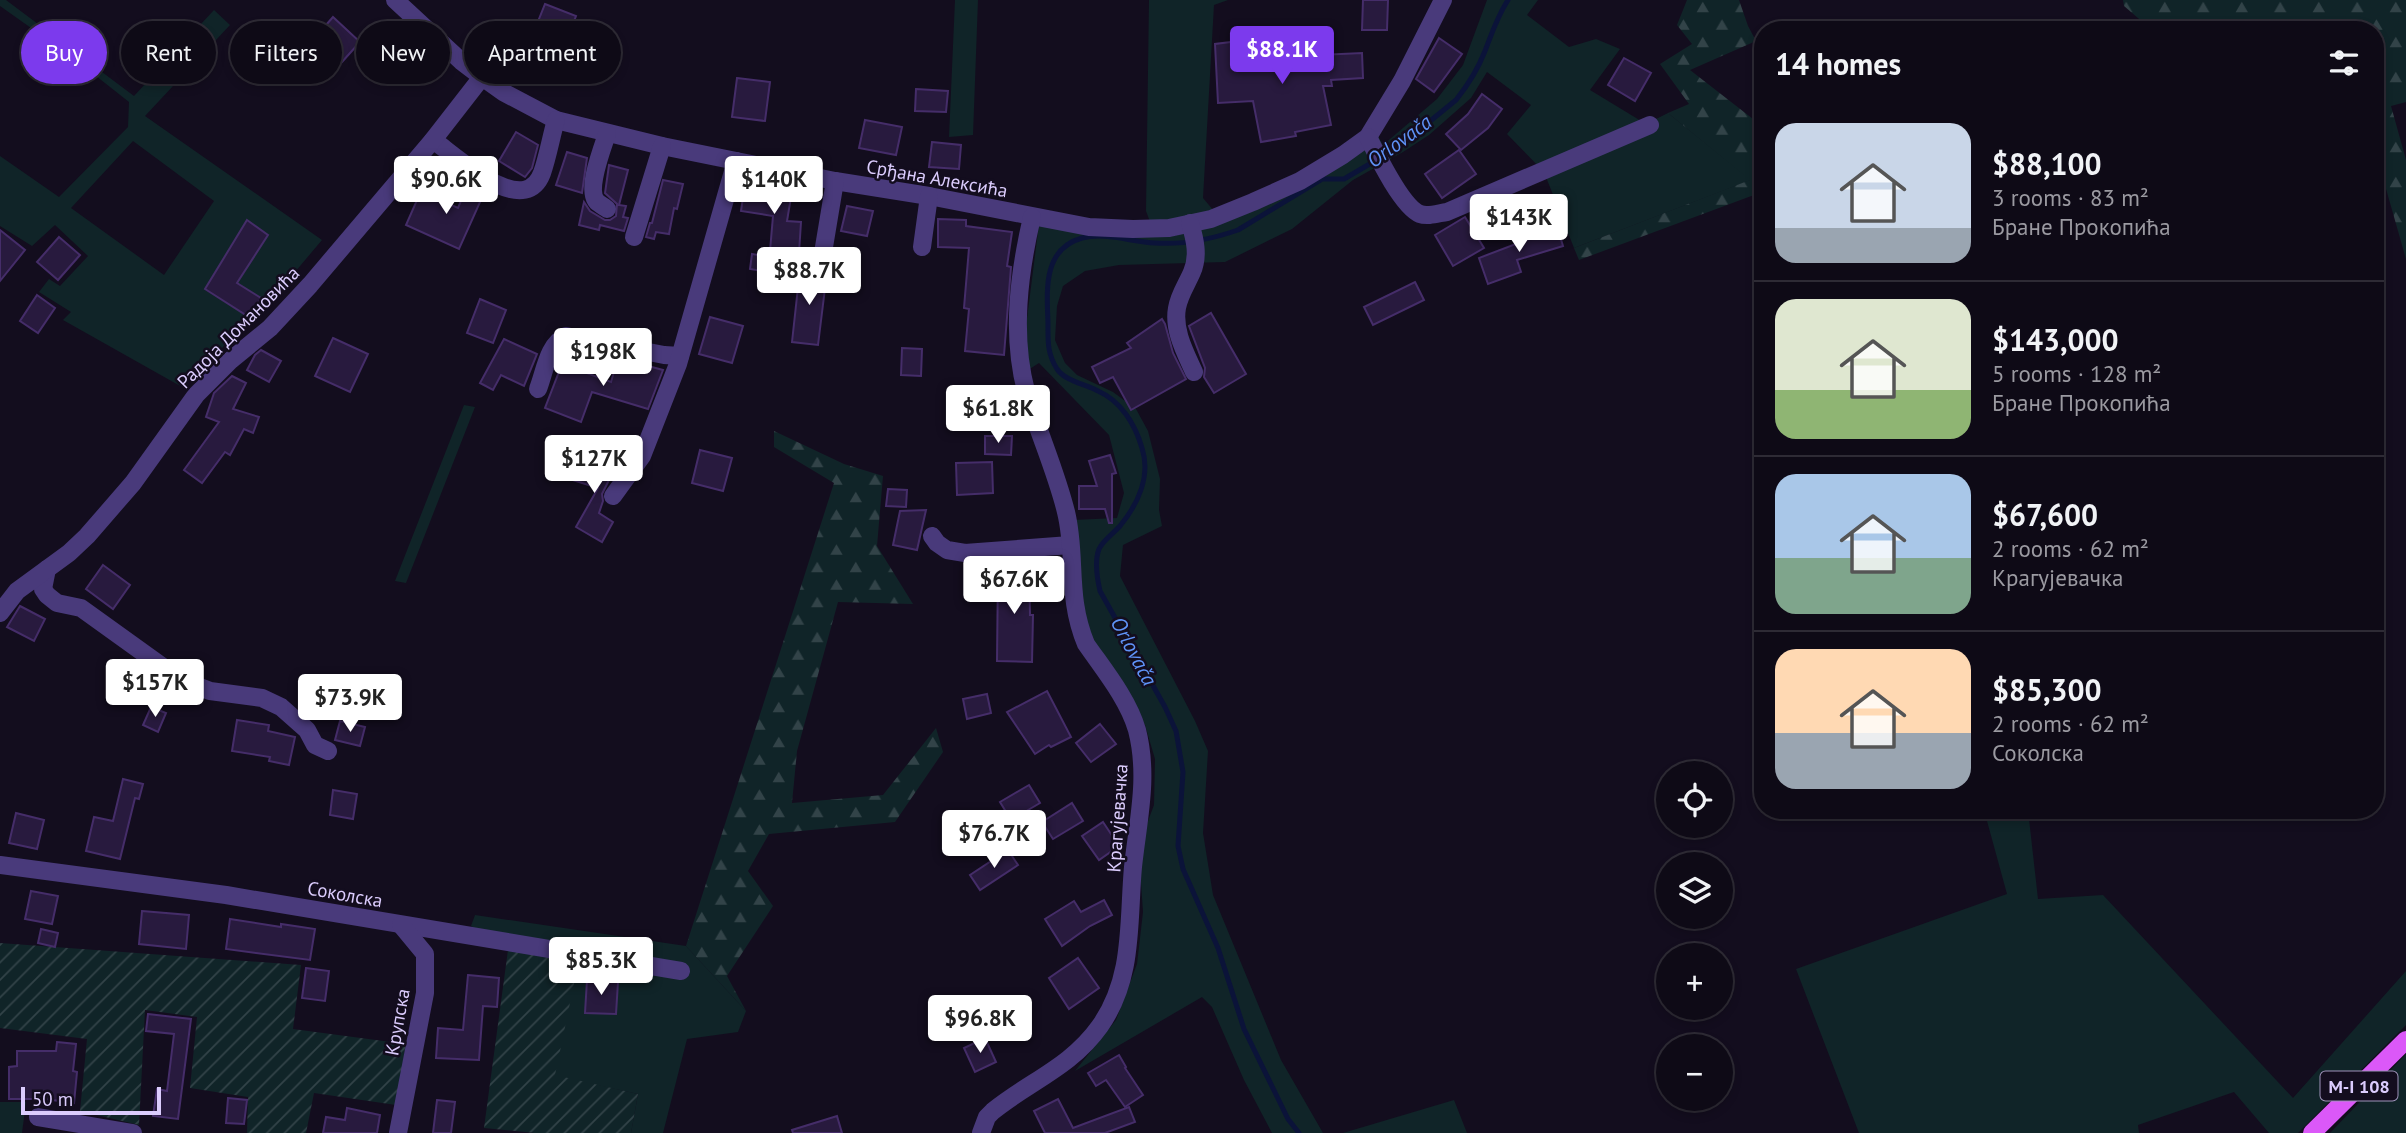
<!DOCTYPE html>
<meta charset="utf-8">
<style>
:root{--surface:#0e0a16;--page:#17131f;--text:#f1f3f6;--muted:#9b9aa1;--line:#2e2b35;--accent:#7c3aed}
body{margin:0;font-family:"PT Sans",sans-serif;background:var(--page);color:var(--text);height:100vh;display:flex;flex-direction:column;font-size:26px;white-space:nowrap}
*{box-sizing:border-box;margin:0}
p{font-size:23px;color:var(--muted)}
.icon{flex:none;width:38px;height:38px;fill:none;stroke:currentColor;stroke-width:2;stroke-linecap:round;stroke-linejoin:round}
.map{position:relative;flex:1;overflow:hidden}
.drawer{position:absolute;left:1754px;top:21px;width:630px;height:798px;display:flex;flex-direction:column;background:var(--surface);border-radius:28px;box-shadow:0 4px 10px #0003,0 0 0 2px var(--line)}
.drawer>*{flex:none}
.hud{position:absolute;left:21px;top:21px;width:665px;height:63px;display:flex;gap:14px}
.tools{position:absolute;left:1656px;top:761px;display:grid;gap:14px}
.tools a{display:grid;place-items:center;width:77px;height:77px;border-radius:50%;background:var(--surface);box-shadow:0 4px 10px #0003,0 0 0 2px var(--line);font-size:35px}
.scale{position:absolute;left:21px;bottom:18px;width:140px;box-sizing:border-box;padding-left:7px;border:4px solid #dbccfd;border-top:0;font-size:19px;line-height:24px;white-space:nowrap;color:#dbccfd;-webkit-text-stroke:5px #130d1e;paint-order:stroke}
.price{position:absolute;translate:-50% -60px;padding:0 16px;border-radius:7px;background:#fff;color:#222;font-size:23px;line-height:46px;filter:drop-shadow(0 2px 4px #0008)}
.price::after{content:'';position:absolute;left:50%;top:42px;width:21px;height:16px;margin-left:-10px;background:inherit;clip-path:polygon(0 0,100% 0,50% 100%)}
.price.selected{background:var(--accent);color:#fff}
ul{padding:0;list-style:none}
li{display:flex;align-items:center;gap:21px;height:175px;padding:0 21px}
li+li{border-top:2px solid var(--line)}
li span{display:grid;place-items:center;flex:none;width:196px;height:140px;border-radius:21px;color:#555}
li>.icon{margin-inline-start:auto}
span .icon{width:84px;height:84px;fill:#fffc;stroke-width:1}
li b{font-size:30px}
h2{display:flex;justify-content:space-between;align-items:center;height:84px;padding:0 21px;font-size:30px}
.pill{padding:0 24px;border-radius:32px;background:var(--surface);box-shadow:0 4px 10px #0003,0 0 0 2px var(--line);font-size:24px;line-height:63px}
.pill.selected{background:var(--accent);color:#fff}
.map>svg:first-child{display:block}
.green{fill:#102428;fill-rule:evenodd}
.forest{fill:url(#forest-firs)}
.garden{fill:url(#garden-furrows)}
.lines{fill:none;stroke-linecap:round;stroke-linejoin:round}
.stream{stroke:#0b1339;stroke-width:5}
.building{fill:#281a3e;stroke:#452d69;stroke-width:2}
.minor{stroke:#493a7b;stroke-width:18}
.major{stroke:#db58f8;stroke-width:18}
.labels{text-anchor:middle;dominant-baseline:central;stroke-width:5;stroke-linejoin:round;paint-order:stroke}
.shield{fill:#130d1e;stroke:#9f93ba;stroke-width:2}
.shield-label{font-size:18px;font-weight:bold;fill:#dbccfd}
.street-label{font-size:19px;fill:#dbccfd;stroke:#130d1e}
.water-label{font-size:21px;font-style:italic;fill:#5f93f8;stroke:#130d1e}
</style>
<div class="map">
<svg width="2406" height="1133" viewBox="0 0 2406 1133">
<defs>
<pattern id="forest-firs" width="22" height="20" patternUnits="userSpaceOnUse" patternTransform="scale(1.75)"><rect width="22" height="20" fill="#102428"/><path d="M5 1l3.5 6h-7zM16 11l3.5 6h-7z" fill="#324348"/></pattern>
<pattern id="garden-furrows" width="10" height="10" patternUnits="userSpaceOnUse" patternTransform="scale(1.75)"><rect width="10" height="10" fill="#102428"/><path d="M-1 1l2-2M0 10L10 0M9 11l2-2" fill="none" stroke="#324348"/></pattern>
</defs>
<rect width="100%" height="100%" fill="#130d1e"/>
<g class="green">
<path d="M0 0H6L134 96 214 10 230 25 145 116 322 240 273 298 182 387 63 320 71 312 39 292 49 279 60 286 88 256 55 225 32 246 0 226V156L59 197 128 127 129 102 72 57 0 6ZM133 141 214 201 164 275 71 208ZM247 221 268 235 250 262 229 248ZM217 270 261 298 249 317 205 290Z"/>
<path d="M955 0H978L973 135 949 137Z"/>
<path d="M1149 0H1228L1214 5 1203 198 1219 217 1257 203 1374 128 1383 145 1437 99 1463 65 1487 0H1538L1527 15 1569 47 1596 39 1620 49 1590 90 1646 124 1668 113 1751 180 1574 248 1544 172 1507 134 1531 105 1487 72 1471 98 1429 135 1403 152 1353 180 1292 229 1225 262 1119 265 1085 271 1063 286 1057 306 1055 340 1065 363 1077 375 1113 392 1136 409 1148 431 1160 479 1159 510 1162 526 1123 545 1120 576 1195 721 1208 751 1203 833 1213 895 1281 1060 1323 1133H1272L1244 1080 1212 1007 1202 997 1075 1071 1116 1020 1137 964 1143 912 1140 869 1142 837 1154 805 1155 759 1145 725 1088 633 1078 603 1073 520 1117 518 1124 493 1109 435 1039 363 1028 370 1024 342 1040 216 1152 227 1146 211Z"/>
<path d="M464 405 475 407 406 583 395 581Z"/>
<path d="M1984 810H2028L2038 899 2103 895 2293 1098 2406 971V1025L2298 1133H2269L2234 1092 2138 1125 2139 1133H1859L1796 969 2007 894Z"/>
<path d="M475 915 686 946 746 1011 738 1032 687 1039 663 1133H631L638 1094 555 1076 508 950 471 926Z"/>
<path d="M2406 1054V1133H2330Z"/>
<path d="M1454 1100 1467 1133H1343Z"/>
<path d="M0 1102H26L22 1133H0Z"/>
</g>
<g class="forest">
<path d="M1687 0H1739L1748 26 1756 41 1690 70 1762 126V192L1579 260 1574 248 1750 180 1668 113 1689 104 1660 64 1692 44 1677 25Z"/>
<path d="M2123 0H2406V102L2391 106 2406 160V259L2375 150V30H2152L2124 6Z"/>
<path d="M774 431 844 464 883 476 877 546 913 604 838 602 797 751 792 803 883 795 936 728 943 752 895 822 769 834 748 871 773 906 727 976 746 1011 686 946 834 483 774 447Z"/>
</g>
<g class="garden">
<path d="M0 943 301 965 293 1029 406 1044 396 1105 314 1093 306 1133H247L248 1097 190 1088 197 1017 145 1010 139 1125 80 1111 87 1039 0 1028Z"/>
<path d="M508 950 579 960 555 1075 638 1094 631 1133H535L484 1128Z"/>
</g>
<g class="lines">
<path class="stream" d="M1299 1133 1288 1119 1244 1029 1218 948 1183 869 1178 846 1183 772 1176 731 1165 707 1100 591C1097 578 1094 562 1099 549 1104 539 1113 534 1120 526 1138 504 1151 476 1142 448 1135 424 1121 401 1098 391 1085 384 1065 381 1057 369 1047 353 1048 341 1048 323 1047 292 1042 249 1082 238 1105 232 1132 242 1155 243 1184 245 1212 239 1238 230L1322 179H1344L1397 148 1456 100C1468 85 1478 69 1485 51 1492 33 1497 17 1508 0"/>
</g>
<g class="building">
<path d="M1363 0H1388L1387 30H1362Z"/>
<path d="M545 4 576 16 562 51 531 39Z"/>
<path d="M333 17 360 42 332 73 305 49Z"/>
<path d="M1439 38 1462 54 1434 92 1416 79Z"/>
<path d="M1255 39 1258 61 1298 58V56L1362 53 1363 78 1331 80 1332 86H1323L1331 125 1295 132 1296 136 1261 142 1253 101 1218 103 1215 44Z"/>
<path d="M1624 58 1651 73 1635 101 1608 85Z"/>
<path d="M737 78 770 82 765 121 732 117Z"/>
<path d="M916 89 948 91 946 112 915 111Z"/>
<path d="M1482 94 1502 109 1488 128 1461 150 1446 134 1468 114Z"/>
<path d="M865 120 902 127 896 155 859 148Z"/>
<path d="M516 132 538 145 532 168 525 177 499 161Z"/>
<path d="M932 142 961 145 959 169 929 167Z"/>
<path d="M1459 150 1476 174 1442 198 1425 174Z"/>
<path d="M567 152 587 158 582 193 556 185Z"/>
<path d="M609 165 628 170 619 205 626 206 623 217 628 218 624 231 600 225 599 230 579 225 584 202 590 211 605 220H610L616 216 617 204 605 193Z"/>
<path d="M663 180 683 184 677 209 674 208 669 234 656 232 654 239 646 237 650 223H652Z"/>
<path d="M469 182 485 191 459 249 406 225 421 191 458 208Z"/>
<path d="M745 184 792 191 787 221 801 222 799 253 770 251 773 216 741 211Z"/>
<path d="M847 206 873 211 867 236 841 231Z"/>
<path d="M1465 217 1484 248 1453 266 1435 235Z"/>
<path d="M938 219 966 220V226L1012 232 1007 266 1011 267 1004 355 965 351 969 309 964 308 969 248 938 247Z"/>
<path d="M247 220 268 235 237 283 261 298 249 317 205 289Z"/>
<path d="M1557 226 1563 246 1517 260 1521 272 1488 284 1479 258 1529 239 1527 235Z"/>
<path d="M0 230 25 250 0 281Z"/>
<path d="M59 237 80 255 58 280 37 262Z"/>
<path d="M752 254 771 257 769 272 750 269Z"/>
<path d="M800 269 827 272 818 345 792 342Z"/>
<path d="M1415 282 1424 300 1373 325 1364 307Z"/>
<path d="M37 295 55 308 38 333 20 321Z"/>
<path d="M480 299 506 310 493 343 467 333Z"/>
<path d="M1211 313 1246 374 1214 393 1204 377 1205 368 1189 326Z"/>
<path d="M710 317 743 326 732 363 699 354Z"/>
<path d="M1162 319 1165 324 1173 353 1186 379 1131 410 1113 377 1100 383 1092 367 1131 348 1127 343Z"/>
<path d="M333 338 368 354 350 392 315 376Z"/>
<path d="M504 339 537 354 524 386 501 375 493 390 480 383Z"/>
<path d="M902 348 922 349 921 376 901 375Z"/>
<path d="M261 350 281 361 269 382 247 370 255 355Z"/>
<path d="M618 358 663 370 648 409 592 392 581 422 545 408 562 364 611 382Z"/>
<path d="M232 376 246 383 233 409 259 417 253 433 244 429 230 455 225 452 202 483 184 470 219 422 206 417 214 393Z"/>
<path d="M988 390 989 411 957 413 955 393Z"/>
<path d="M985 436H1012L1011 455 985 454Z"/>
<path d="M700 450 732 458 723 491 692 483Z"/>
<path d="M582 454 616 466 602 494 603 501 599 513 613 522 602 542 576 527 598 488 573 480Z"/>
<path d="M1110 455 1116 473 1112 474V523H1109L1105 509H1079V486H1097L1089 461Z"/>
<path d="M992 462 993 493 957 495 956 463Z"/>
<path d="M888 489 907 490 906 507 886 506Z"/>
<path d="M926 510 917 550 893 545 900 511Z"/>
<path d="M103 565 130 585 113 609 86 589Z"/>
<path d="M1029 568 1030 615H1033L1032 662 997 661 998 569Z"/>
<path d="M20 606 45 619 34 641 7 627Z"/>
<path d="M129 668 157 681 147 703 118 690Z"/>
<path d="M1047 691 1071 737 1051 747 1049 745 1035 754 1007 712Z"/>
<path d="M987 694 991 713 967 719 963 699Z"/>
<path d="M151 707 166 713 158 732 143 725Z"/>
<path d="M237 720 269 725 268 731 295 737 289 765 269 761 270 757 232 751Z"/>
<path d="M340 721 365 727 360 746 335 740Z"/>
<path d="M1100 724 1116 744 1091 762 1076 743Z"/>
<path d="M123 779 143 784 139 799 135 798 120 859 86 851 94 817 113 821Z"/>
<path d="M1029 785 1040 803 1011 820 1000 802Z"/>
<path d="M333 790 357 794 353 819 330 815Z"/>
<path d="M1072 803 1083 821 1053 839 1042 822Z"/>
<path d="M16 813 44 820 37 849 9 843Z"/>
<path d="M1103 822 1119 846 1099 860 1082 836Z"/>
<path d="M1008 850 1018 865 980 890 970 875Z"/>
<path d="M31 891 58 896 52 924 25 919Z"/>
<path d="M1104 900 1112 915 1090 926 1062 946 1045 919 1074 901 1081 912Z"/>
<path d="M142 911 189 915 186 949 139 944Z"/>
<path d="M230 919 281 927V924L315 929 310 960 226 949Z"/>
<path d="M41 929 58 933 55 947 38 943Z"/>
<path d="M1078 958 1099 988 1069 1009 1049 978Z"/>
<path d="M306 968 329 971 325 1001 302 998Z"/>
<path d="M468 975 499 978 497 1007 483 1006 479 1060 436 1058 438 1028 463 1030Z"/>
<path d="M587 980 618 982 616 1014 585 1013Z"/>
<path d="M148 1014 191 1019 178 1119 153 1116 157 1089 167 1091 174 1034 146 1031Z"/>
<path d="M985 1038 996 1062 975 1072 964 1048Z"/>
<path d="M57 1042 76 1044 73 1071 77 1072 74 1103 45 1099H9V1067L17 1066V1051H56Z"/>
<path d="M1119 1055 1126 1067 1125 1068 1143 1095 1125 1107 1106 1080 1096 1086 1088 1073Z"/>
<path d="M228 1098 247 1100 244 1124 226 1123Z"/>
<path d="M1058 1099 1073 1128 1129 1107 1135 1122 1105 1133H1045L1034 1111Z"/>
<path d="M437 1100 455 1102 451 1133H433Z"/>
<path d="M347 1108 380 1115 377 1133H323L326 1117 345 1120Z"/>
<path d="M837 1116 842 1133H793L792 1130Z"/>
</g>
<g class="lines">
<g class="minor">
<path d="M395 0 461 61 482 77 503 92 556 120 662 146 835 181 929 196 1089 227 1133 229 1169 228 1211 219 1253 202 1300 181 1343 155 1368 137 1402 81 1443 0"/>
<path d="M607 134C602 149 586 190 597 202 598 203 606 208 607 209"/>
<path d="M1368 137C1377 155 1402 207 1420 214 1428 217 1439 213 1447 212L1650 125"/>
<path d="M433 140C455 155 524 221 542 173 548 156 551 137 556 120"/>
<path d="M1190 223C1195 239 1199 256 1192 272 1187 284 1179 295 1177 308 1173 330 1185 352 1194 372"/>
<path d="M634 237 662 146"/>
<path d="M922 247 929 196"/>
<path d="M822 259 835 181"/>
<path d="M538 389C545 371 548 344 566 336L664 355 680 356"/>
<path d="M613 496 642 456 678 364 736 161"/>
<path d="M932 536 937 543 947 550 965 553 1070 545"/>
<path d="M47 569 43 589 47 595 57 603 81 608 170 672 197 686 210 691 262 698 281 707 307 730 315 745 328 751"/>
<path d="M0 613 17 591 69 553 87 536 133 483 196 395 231 360 270 328 310 285 433 140 482 77"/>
<path d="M0 865 226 895 681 971"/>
<path d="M38 1117 133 1133"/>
<path d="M398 1133 425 993V954L401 925"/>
<path d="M981 1133 987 1117 993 1111C1030 1081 1071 1067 1100 1026 1134 978 1128 922 1133 867 1138 820 1149 777 1137 730 1128 699 1104 670 1086 644 1066 596 1077 557 1066 512 1056 471 1038 432 1026 391 1011 334 1019 273 1032 217"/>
</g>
<path class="major" d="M2312 1133 2406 1040"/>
</g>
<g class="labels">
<rect class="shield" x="2320.5" y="1071.5" width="77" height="29" rx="5"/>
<g class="shield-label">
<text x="2359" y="1086">M-I 108</text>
</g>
<g class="street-label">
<text transform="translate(937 178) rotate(10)">Срђана Алексића</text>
<text transform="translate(238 327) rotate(-45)">Радоја Домановића</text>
<text transform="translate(1117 818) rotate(-86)">Крагујевачка</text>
<text transform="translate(345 894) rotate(10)">Соколска</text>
<text transform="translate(397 1022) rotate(-80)">Крупска</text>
</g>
<g class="water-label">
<text transform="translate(1399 141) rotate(-36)">Orlovača</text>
<text transform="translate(1134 651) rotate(62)">Orlovača</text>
</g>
</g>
</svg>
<div class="tools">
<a><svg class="icon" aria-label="locate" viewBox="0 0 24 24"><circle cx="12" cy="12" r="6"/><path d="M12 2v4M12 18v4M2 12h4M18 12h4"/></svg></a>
<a><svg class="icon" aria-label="layers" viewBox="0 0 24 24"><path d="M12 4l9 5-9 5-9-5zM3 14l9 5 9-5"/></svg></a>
<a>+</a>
<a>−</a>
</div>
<div class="scale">50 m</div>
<b class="price selected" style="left:1282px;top:86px">$88.1K</b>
<b class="price" style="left:446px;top:216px">$90.6K</b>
<b class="price" style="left:774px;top:216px">$140K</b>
<b class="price" style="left:1519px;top:254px">$143K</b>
<b class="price" style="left:809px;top:307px">$88.7K</b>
<b class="price" style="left:603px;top:388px">$198K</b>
<b class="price" style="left:998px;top:445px">$61.8K</b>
<b class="price" style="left:594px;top:495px">$127K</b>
<b class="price" style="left:1014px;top:616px">$67.6K</b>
<b class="price" style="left:155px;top:719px">$157K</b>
<b class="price" style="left:350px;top:734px">$73.9K</b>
<b class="price" style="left:994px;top:870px">$76.7K</b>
<b class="price" style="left:601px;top:997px">$85.3K</b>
<b class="price" style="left:980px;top:1055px">$96.8K</b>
<div class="hud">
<a class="pill selected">Buy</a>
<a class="pill">Rent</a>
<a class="pill">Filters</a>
<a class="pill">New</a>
<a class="pill">Apartment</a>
</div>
<section class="drawer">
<h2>14 homes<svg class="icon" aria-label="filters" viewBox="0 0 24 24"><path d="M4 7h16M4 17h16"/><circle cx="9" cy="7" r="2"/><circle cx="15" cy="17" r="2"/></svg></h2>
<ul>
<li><span style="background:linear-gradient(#c9d6e8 75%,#9aa5b1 0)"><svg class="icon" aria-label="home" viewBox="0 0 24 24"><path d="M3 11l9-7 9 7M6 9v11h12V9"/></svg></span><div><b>$88,100</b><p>3 rooms · 83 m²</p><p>Бране Прокопића</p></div></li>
<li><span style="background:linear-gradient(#dfe7d0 65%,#8fb573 0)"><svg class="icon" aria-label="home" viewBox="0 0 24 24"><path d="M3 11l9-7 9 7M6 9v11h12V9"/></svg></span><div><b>$143,000</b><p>5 rooms · 128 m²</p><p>Бране Прокопића</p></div></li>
<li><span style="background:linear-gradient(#a9c7e8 60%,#7fa58c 0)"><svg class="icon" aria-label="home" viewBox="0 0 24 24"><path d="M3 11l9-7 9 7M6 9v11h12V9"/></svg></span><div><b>$67,600</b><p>2 rooms · 62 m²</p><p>Крагујевачка</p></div></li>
<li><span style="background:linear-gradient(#ffd9b3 60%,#9aa5b1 0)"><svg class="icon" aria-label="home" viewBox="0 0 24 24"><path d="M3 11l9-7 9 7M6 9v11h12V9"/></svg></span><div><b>$85,300</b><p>2 rooms · 62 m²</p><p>Соколска</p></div></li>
</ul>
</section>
</div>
